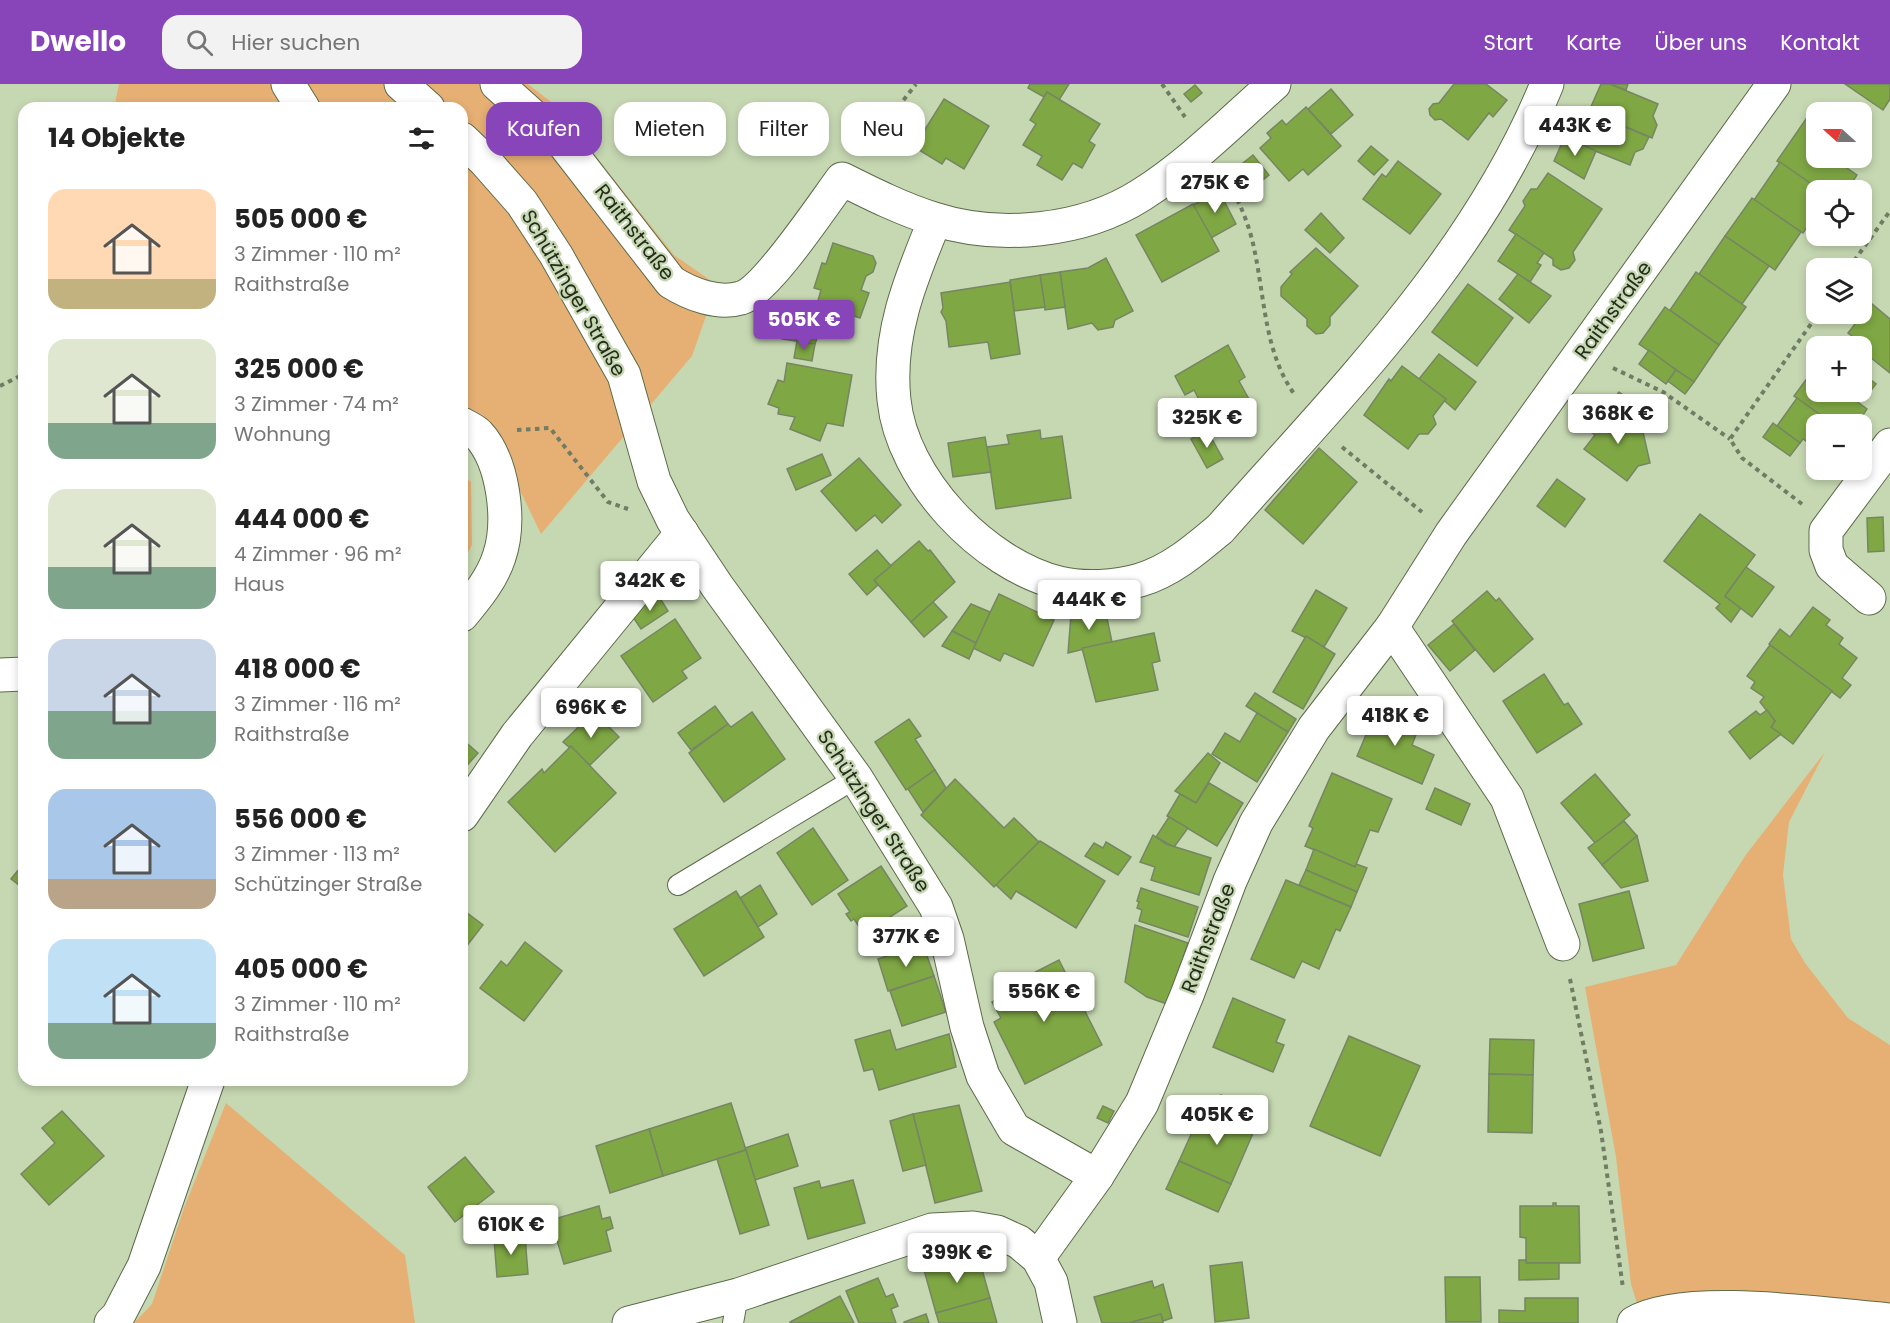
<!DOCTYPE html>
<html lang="de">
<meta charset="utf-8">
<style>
:root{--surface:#fff;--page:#f2f2f2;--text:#222;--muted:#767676;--accent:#8845b9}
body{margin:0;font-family:Poppins,sans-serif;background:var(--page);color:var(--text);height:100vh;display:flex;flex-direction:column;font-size:22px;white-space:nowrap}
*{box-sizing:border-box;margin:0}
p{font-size:20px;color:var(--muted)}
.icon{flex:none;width:33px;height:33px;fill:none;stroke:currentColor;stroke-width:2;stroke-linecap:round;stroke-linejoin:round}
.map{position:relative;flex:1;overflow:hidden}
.panel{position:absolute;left:18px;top:18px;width:450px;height:984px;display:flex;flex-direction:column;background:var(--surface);border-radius:18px;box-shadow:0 3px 9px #0003}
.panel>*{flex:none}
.banner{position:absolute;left:486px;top:18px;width:570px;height:54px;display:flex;gap:12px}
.needle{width:39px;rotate:291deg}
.tools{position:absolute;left:1806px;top:18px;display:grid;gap:12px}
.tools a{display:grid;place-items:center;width:66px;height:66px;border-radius:12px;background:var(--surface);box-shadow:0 3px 9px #0003;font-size:30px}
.price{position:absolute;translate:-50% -51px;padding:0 14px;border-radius:6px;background:#fff;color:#222;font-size:20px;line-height:39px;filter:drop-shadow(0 2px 3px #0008)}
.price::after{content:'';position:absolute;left:50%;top:36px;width:18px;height:14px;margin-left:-9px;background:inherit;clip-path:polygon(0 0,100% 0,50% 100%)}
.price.on{background:var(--accent);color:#fff}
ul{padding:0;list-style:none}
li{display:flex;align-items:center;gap:18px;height:150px;padding:0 30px}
li span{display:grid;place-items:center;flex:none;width:168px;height:120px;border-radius:18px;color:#555}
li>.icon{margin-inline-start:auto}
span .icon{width:72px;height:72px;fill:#fffc;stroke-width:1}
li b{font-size:26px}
h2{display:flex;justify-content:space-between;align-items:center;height:72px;padding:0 30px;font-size:26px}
.chip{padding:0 21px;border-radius:18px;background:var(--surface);box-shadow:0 3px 9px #0003;font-size:21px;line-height:54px}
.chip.on{background:var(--accent);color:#fff}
header{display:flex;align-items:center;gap:36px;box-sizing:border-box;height:84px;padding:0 30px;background:var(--accent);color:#fff}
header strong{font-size:28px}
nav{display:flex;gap:33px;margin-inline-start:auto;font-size:21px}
.search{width:420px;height:54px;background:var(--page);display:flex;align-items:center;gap:15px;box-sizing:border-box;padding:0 21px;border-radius:18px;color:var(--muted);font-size:22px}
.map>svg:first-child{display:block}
.green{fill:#e6b074}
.building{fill:#7fa744;stroke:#768663;stroke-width:1.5}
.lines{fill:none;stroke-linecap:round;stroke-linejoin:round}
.service-casing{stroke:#5c6b4a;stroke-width:22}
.minor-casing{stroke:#5c6b4a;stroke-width:35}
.secondary-casing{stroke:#5c6b4a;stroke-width:35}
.path{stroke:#707c63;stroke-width:4;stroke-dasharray:4.5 4.5;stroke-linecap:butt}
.service{stroke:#fff;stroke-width:20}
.minor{stroke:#fff;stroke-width:33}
.secondary{stroke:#fff;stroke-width:33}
.labels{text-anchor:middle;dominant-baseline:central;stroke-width:4.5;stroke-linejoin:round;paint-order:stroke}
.street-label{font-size:20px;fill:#252c1d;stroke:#c6d8b2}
</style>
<header>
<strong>Dwello</strong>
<div class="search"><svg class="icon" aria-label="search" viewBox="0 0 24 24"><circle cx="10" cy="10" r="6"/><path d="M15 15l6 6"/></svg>Hier suchen</div>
<nav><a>Start</a><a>Karte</a><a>Über uns</a><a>Kontakt</a></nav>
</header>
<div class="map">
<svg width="1890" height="1239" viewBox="0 0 1890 1239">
<rect width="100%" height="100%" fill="#c6d8b2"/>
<g class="green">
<path d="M119 0H528L555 21 674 171 717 201 692 272 541 450 484 332 462 320V24H114Z"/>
<path d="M462 390 471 398 472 461 462 481Z"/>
<path d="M1825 668 1789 738 1783 791 1791 855 1805 879 1848 934 1890 961V1239H1643L1631 1200 1616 1073 1585 903 1676 881 1745 772Z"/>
<path d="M226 1019 405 1171 415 1239H134L152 1220 184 1124Z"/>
</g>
<g class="building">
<path d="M1030 0H1069L1059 16 1047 8 1044 13 1028 4Z"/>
<path d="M1454 0H1486L1507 16 1493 33 1489 29 1468 56 1441 35 1435 36 1430 31 1429 25 1433 20 1439 19Z"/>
<path d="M1601 0H1610L1658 20 1653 32 1657 41 1652 54 1589 27Z"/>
<path d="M1610 0H1628L1626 6Z"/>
<path d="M1845 0H1890V15L1883 26Z"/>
<path d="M1195 1 1202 9 1191 18 1184 10Z"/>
<path d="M1331 5 1353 31 1331 50 1308 25Z"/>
<path d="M1047 8 1100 40 1089 57 1095 61 1082 84 1073 79 1062 96 1037 81 1042 72 1023 61 1036 40 1030 36Z"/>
<path d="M944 15 989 42 964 85 946 74 942 80 914 63Z"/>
<path d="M1306 23 1341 62 1308 91 1303 85 1289 97 1260 64 1271 54 1267 49 1282 36 1286 41Z"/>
<path d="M1587 27 1649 53 1643 65 1635 68 1630 81 1573 58Z"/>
<path d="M1806 35 1816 42V74H1855L1847 84 1857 91 1848 105 1843 101 1839 106H1820L1777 77Z"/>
<path d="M1565 52 1596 67 1584 95 1554 77Z"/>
<path d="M1371 62 1388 76 1374 91 1358 77Z"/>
<path d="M1253 71 1269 91 1251 105 1237 84Z"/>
<path d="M1398 77 1441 110 1410 150 1363 115 1382 90 1386 93Z"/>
<path d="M1780 78 1820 106H1816V130L1803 149 1754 116Z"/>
<path d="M1548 89 1602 125 1573 168 1575 176 1569 184 1561 186 1553 181V175L1509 146 1525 122 1523 117 1531 105H1537Z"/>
<path d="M1219 107 1236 140 1211 154 1193 121Z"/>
<path d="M1752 114 1801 148 1775 186 1725 152Z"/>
<path d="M1193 120 1219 167 1162 198 1136 151Z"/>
<path d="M1321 129 1344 154 1330 169 1305 146Z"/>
<path d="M1516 150 1544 169 1537 179 1541 181 1530 198 1498 177Z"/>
<path d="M1725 152 1769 182 1742 220 1699 190Z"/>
<path d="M833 159 873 172 876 179 873 188 866 192 861 206 869 209 860 234 817 220 821 206 814 204 822 179 826 180Z"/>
<path d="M1316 164 1358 202 1330 233V241L1323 249 1316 250 1307 242V235L1281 212V203L1292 190 1290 188Z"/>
<path d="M1106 174 1133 227 1115 236 1113 243 1098 246 1092 239 1068 245 1060 188 1088 184Z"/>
<path d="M1060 188 1065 223 1045 226 1040 191Z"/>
<path d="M1696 188 1746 223 1719 261 1670 226Z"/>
<path d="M1518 190 1551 212 1529 239 1499 215Z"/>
<path d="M1040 191 1045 223 1014 227 1010 196Z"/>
<path d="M1010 198 1020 270 991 275 988 258 949 263 946 237 941 228 943 224 941 209Z"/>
<path d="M1468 200 1513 234 1477 282 1432 248Z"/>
<path d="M1871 219 1890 235V289L1866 270 1870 265 1848 249Z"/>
<path d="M793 221 825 232 815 260 782 255Z"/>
<path d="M1665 223 1719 261 1694 298 1639 260Z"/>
<path d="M797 257 815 260 812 277 794 274Z"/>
<path d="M1228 261 1245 293 1239 297 1250 317 1211 339 1194 306 1185 311 1175 292Z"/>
<path d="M1649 266 1676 286 1666 300 1639 280Z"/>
<path d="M1439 270 1476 298 1455 326 1419 295Z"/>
<path d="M787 279 852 291 843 342 827 339 820 357 790 345 795 333 778 330 779 324 768 320 778 296 784 298Z"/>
<path d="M1402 282 1446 315 1433 332 1436 340 1428 350H1419L1408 365 1364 331 1389 295 1391 297Z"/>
<path d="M1814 285 1816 287V308H1844L1867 325 1857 340H1833L1794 312Z"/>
<path d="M1676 286 1694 298 1685 310 1668 297Z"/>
<path d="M1862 289 1876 300 1866 313 1858 308H1862Z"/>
<path d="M1619 308 1648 329 1641 339 1629 342 1606 325Z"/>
<path d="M1797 314 1833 340H1816V371L1807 365 1810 360 1803 355 1800 359 1777 342Z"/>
<path d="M1606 325 1629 342 1641 339 1650 379 1638 382 1627 397 1584 365 1595 351 1590 347Z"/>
<path d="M1773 339 1800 359 1790 372 1763 353Z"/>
<path d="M1040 346 1041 355 1062 352 1071 414 996 425 987 363 1009 360 1007 351Z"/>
<path d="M1207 346 1223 375 1207 384 1191 355Z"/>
<path d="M985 353 991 388 953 393 948 359Z"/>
<path d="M1319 364 1357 398 1303 460 1265 426Z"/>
<path d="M822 370 831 391 796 406 787 385Z"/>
<path d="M859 374 901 421 882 439 875 431 856 447 821 407Z"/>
<path d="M1557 395 1585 415 1565 443 1537 422Z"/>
<path d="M1700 430 1755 471 1725 512 1741 524 1731 538 1716 524 1720 520 1664 477Z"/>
<path d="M1883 433 1884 467 1868 468 1867 434Z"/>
<path d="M919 457 928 467 930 466 955 498 911 538 874 496Z"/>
<path d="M877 466 891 482 874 496 878 501 867 511 849 490Z"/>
<path d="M1746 483 1774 503 1752 533 1725 512Z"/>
<path d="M1316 506 1347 524 1324 563 1292 547Z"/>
<path d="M1487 507 1496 517 1499 514 1533 555 1494 588 1452 537Z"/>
<path d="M999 510 1054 536 1033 582 1004 569 1000 577 973 564Z"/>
<path d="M658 511 668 527 641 545 631 530Z"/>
<path d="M933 518 947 533 924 553 911 538Z"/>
<path d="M971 520 990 528 976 559 952 547Z"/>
<path d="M1813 523 1830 536 1826 541 1843 554 1839 560 1857 574 1842 594 1851 601 1840 614 1769 560 1780 545 1790 553Z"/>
<path d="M1105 525 1112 558 1068 569 1071 531Z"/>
<path d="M675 535 701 574 682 587 687 594 653 618 621 572Z"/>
<path d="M1454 540 1475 566 1450 587 1428 561Z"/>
<path d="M952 547 976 559 969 575 942 562Z"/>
<path d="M1154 549 1160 577 1152 579 1158 606 1096 618 1082 564Z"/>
<path d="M1306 552 1335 570 1303 625 1273 608Z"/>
<path d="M1770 561 1832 607 1793 660 1771 643 1775 637 1760 618 1764 613 1751 604 1755 598 1747 592Z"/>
<path d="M1544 590 1564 621 1568 619 1582 640 1537 669 1503 617Z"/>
<path d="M1255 609 1296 635 1288 648 1246 622Z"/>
<path d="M715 622 728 640 691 666 678 649Z"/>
<path d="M1377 625 1419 643 1412 661 1434 671 1422 700 1357 672Z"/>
<path d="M1767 626 1775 637 1771 643 1781 650 1750 675 1729 648 1756 627 1760 631Z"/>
<path d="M594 628 619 653 590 681 563 658Z"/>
<path d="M752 628 785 675 724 718 689 669 728 640 731 643Z"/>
<path d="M1257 629 1288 648 1257 698 1212 670 1225 649 1240 658Z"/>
<path d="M909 635 921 652 915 655 935 686 906 706 875 658Z"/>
<path d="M462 655 478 669 462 687Z"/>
<path d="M571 662 616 709 555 768 508 718 542 685 544 689Z"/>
<path d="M1208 669 1220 679 1196 719 1175 707Z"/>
<path d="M935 686 946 704 923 728 908 705Z"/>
<path d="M1332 689 1392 715 1378 748 1370 746 1355 783 1305 762 1313 744 1309 742Z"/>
<path d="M1595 690 1630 731 1596 760 1561 719Z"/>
<path d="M955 695 1004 744 1014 734 1039 758 994 803 921 731Z"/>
<path d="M1209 699 1243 719 1217 762 1167 732 1180 710 1196 719Z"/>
<path d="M1435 704 1470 720 1461 741 1426 725Z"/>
<path d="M1169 733 1188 744 1174 763 1156 753Z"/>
<path d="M1624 737 1637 752 1602 781 1588 764Z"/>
<path d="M813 744 848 796 812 821 777 769Z"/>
<path d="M1153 751 1166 760 1211 774 1199 811 1151 796 1155 783 1140 778Z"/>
<path d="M1637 752 1648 797 1621 804 1602 781Z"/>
<path d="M1040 757 1105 797 1076 844 1016 807 1011 815 996 801Z"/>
<path d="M1106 758 1131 773 1118 791 1085 772 1094 759 1103 764Z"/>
<path d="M1314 765 1355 783 1356 780 1367 784 1357 808 1306 786Z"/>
<path d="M24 779V805L11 795Z"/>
<path d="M881 782 907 822 864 850 854 835 851 837 846 830 850 828 838 810Z"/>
<path d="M1306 786 1357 808 1351 823 1299 801Z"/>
<path d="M1286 796 1351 823 1340 847 1336 845 1319 885 1302 877 1294 894 1251 875Z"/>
<path d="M760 801 777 830 758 843 740 814Z"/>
<path d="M1141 804 1198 823 1188 853 1139 837 1142 826 1137 824 1139 818 1137 817Z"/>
<path d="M736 807 764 853 704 892 674 845Z"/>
<path d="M1629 807 1644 864 1593 877 1579 820Z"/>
<path d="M462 825 483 841 462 868Z"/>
<path d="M1135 841 1188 859 1167 920 1147 913 1125 898Z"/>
<path d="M525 858 562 887 524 937 480 904 501 877 507 882Z"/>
<path d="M923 860 934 892 888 907 878 875Z"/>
<path d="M1059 876 1102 961 1025 1000 994 938 1001 934 992 918 1001 913 998 907Z"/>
<path d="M934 892 946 928 902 942 890 907Z"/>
<path d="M1233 914 1285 936 1276 958 1284 961 1273 988 1213 963Z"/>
<path d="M890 946 896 966 949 950 956 983 879 1006 873 985 864 987 855 956Z"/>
<path d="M1349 952 1420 982 1380 1072 1310 1042Z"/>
<path d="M1490 955 1534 956 1533 991 1489 990Z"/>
<path d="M1489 990 1533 991 1532 1049 1488 1048Z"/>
<path d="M1221 1011 1262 1030 1254 1047 1213 1029Z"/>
<path d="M731 1019 746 1066 663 1092 649 1045Z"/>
<path d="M959 1021 982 1107 935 1119 913 1030Z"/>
<path d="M1103 1022 1114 1027 1108 1039 1097 1034Z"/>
<path d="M1203 1024 1254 1047 1231 1100 1179 1077Z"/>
<path d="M62 1027 104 1072 49 1121 21 1090 55 1059 42 1044Z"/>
<path d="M913 1030 926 1081 903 1087 890 1037Z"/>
<path d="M649 1045 663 1092 610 1109 596 1062Z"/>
<path d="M788 1050 798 1082 755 1096 745 1064Z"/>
<path d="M746 1066 769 1141 740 1150 717 1075Z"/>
<path d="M465 1073 494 1108 455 1138 428 1103Z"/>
<path d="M1179 1077 1231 1100 1218 1128 1166 1105Z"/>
<path d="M853 1096 865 1139 808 1155 794 1104 819 1097 821 1104Z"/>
<path d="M1553 1119H1556V1122H1579L1580 1179H1526V1154L1520 1153V1122H1553Z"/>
<path d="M599 1122 602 1135 610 1133 613 1144 606 1147 611 1167 564 1180 551 1136Z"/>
<path d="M525 1152 528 1190 497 1193 494 1155Z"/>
<path d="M978 1171 990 1214 936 1229 924 1186Z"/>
<path d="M1519 1176H1526V1179H1559V1195L1519 1196Z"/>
<path d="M1242 1178 1249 1234 1215 1238 1210 1182Z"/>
<path d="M1445 1193H1480L1481 1238H1446Z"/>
<path d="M878 1194 886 1213 893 1210 898 1222 891 1225 896 1239H859L846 1207Z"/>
<path d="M1152 1197 1154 1204 1163 1200 1172 1234 1163 1237 1161 1230 1129 1239H1102L1094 1213Z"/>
<path d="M840 1212 854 1239H790V1238Z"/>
<path d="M990 1214 997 1239H939L936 1229Z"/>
<path d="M1525 1214H1578V1239H1499V1226L1525 1227Z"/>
<path d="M926 1230 929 1239H904V1238Z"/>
<path d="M1161 1230 1163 1239H1129Z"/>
</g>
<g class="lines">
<g class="service-casing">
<g id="service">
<path d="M678 801 856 694"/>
<path d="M733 1239 738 1211"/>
</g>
</g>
<g class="minor-casing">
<g id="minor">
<path d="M288 0 303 24"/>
<path d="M401 0 428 24"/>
<path d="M497 0 564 60 671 198C690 210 718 221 741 214 766 207 824 119 842 95 872 110 902 125 934 135 999 156 1083 148 1141 111 1190 80 1231 38 1274 0"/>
<path d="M462 55 485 77 522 119 556 171 624 291 654 397 673 436 717 502 856 694 936 823 947 855 967 943 983 992 1014 1045 1097 1092"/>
<path d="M935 136C911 194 887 251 894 316 902 395 983 480 1059 499 1083 505 1117 503 1140 496 1171 487 1196 465 1220 445 1342 307 1477 173 1547 0"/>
<path d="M1869 514 1832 482 1826 466V447L1890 361"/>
<path d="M1392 543 1507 714 1563 860"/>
<path d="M462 731 517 651 682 449"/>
<path d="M1038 1174 1097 1092 1142 1019 1187 911 1230 797 1256 739 1314 644 1392 543 1451 450 1774 0"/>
<path d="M1634 1239C1684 1209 1829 1231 1890 1236"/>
</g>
</g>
<g class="secondary-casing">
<g id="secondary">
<path d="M462 340C467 343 474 346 478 350 504 378 511 438 499 473 492 495 476 514 462 531"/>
<path d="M0 591 24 590"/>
<path d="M111 1239 118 1232 144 1182 208 996"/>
<path d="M629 1239 738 1211 932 1146 973 1144 997 1148 1019 1158 1038 1174 1051 1198 1060 1239"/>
</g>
</g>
<g class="path">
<path d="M1162 0 1185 33"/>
<path d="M865 66 916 0"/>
<path d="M1224 92C1239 115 1250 142 1255 169 1265 217 1265 270 1295 311"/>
<path d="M1849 184 1890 127"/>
<path d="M1613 284 1663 308 1730 355"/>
<path d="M0 302 24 290"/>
<path d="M517 346 550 344 608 418 628 425"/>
<path d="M1342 363 1422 428"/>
<path d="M1802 420 1742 374 1730 355 1818 230"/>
<path d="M1570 895 1601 1047 1623 1204"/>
</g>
<use href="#service" class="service"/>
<use href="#minor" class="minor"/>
<use href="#secondary" class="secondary"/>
</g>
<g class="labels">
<g class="street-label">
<text transform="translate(635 148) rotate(52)">Raithstraße</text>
<text transform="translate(574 209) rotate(60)">Schützinger Straße</text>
<text transform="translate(1613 226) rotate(-54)">Raithstraße</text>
<text transform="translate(874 727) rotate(57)">Schützinger Straße</text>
<text transform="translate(1208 854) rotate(-69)">Raithstraße</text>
</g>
</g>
</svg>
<div class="tools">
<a><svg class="needle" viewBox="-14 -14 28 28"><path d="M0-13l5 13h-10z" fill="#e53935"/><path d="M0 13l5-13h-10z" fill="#767676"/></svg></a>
<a><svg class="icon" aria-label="locate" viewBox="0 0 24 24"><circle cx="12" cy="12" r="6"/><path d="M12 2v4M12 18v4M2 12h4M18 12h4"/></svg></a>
<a><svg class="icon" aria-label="layers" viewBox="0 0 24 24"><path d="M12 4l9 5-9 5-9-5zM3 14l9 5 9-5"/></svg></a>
<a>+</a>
<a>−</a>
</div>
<b class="price" style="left:1575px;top:73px">443K €</b>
<b class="price" style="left:1215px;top:130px">275K €</b>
<b class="price on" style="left:804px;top:267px">505K €</b>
<b class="price" style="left:1618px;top:361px">368K €</b>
<b class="price" style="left:1207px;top:365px">325K €</b>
<b class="price" style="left:650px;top:528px">342K €</b>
<b class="price" style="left:1089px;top:547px">444K €</b>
<b class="price" style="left:591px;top:655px">696K €</b>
<b class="price" style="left:1395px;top:663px">418K €</b>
<b class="price" style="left:906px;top:884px">377K €</b>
<b class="price" style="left:1044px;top:939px">556K €</b>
<b class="price" style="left:1217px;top:1062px">405K €</b>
<b class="price" style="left:511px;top:1172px">610K €</b>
<b class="price" style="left:957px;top:1200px">399K €</b>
<div class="banner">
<a class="chip on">Kaufen</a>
<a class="chip">Mieten</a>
<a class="chip">Filter</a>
<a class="chip">Neu</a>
</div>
<section class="panel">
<h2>14 Objekte<svg class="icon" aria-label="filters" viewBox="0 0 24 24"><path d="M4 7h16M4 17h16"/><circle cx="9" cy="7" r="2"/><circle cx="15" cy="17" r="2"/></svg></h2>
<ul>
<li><span style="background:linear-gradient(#ffd9b3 75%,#c2b280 0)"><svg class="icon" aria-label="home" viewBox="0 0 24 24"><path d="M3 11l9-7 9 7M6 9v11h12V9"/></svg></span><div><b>505 000 €</b><p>3 Zimmer · 110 m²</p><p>Raithstraße</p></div></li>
<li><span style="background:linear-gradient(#dfe7d0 70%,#7fa58c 0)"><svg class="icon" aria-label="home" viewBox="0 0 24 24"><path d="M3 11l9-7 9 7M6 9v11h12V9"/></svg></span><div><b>325 000 €</b><p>3 Zimmer · 74 m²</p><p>Wohnung</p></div></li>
<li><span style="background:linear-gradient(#dfe7d0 65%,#7fa58c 0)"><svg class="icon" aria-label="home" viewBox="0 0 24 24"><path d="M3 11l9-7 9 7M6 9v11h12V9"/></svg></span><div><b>444 000 €</b><p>4 Zimmer · 96 m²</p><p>Haus</p></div></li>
<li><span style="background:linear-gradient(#c9d6e8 60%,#7fa58c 0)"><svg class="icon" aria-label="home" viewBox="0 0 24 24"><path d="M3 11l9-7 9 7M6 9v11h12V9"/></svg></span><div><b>418 000 €</b><p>3 Zimmer · 116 m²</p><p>Raithstraße</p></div></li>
<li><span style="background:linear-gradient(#a9c7e8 75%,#b9a48a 0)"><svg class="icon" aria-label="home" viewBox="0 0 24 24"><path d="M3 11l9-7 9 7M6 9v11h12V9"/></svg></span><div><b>556 000 €</b><p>3 Zimmer · 113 m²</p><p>Schützinger Straße</p></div></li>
<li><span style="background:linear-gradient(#bfe0f5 70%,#7fa58c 0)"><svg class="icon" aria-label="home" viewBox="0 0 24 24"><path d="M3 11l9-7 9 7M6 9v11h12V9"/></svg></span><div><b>405 000 €</b><p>3 Zimmer · 110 m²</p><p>Raithstraße</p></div></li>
</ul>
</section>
</div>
